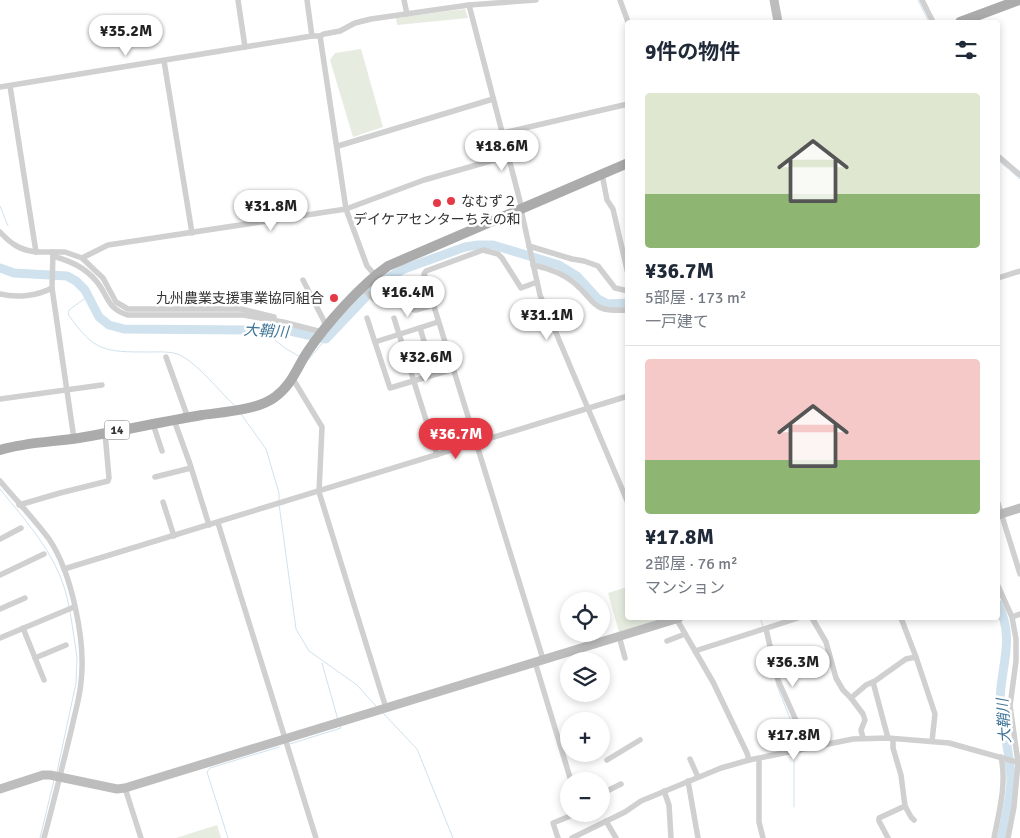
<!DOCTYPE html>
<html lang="ja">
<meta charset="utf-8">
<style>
:root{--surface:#fff;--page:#f2f2f3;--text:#1f2937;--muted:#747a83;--line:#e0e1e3;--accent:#e63946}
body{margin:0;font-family:Signika,"Noto Sans JP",sans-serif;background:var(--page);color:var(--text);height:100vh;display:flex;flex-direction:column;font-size:19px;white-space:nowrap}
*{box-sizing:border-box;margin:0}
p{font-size:16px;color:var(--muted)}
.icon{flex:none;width:28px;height:28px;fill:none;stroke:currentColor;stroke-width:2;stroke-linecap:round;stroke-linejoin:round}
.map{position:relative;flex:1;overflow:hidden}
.panel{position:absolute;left:625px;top:20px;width:375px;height:600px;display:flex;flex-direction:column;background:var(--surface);border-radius:5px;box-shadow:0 2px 8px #0003}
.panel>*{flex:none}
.tools{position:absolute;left:560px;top:592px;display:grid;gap:10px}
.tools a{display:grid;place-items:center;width:50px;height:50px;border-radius:50%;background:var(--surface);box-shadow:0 2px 8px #0003;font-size:25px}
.price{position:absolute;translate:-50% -42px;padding:0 11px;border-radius:18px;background:#fff;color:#222;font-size:16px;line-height:32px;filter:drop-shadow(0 1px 2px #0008)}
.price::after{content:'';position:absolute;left:50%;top:30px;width:15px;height:11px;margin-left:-8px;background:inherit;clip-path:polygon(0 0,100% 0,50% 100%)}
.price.active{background:var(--accent);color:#fff}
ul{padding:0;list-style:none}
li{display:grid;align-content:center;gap:10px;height:265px;padding:0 20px}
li+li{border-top:1px solid var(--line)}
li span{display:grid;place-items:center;height:155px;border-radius:5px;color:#555}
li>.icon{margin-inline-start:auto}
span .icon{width:90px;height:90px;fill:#fffc;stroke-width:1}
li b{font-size:21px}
h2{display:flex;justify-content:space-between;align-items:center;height:60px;padding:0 20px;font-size:21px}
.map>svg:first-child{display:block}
.green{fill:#e6ecdf}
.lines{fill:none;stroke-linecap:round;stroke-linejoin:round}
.stream{stroke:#cfe2ee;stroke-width:1}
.river{stroke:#cfe2ee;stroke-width:9}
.street{stroke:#d0d0d0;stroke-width:5.5}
.secondary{stroke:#bdbdbd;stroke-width:9}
.primary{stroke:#ababab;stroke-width:10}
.poi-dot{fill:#e63946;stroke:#fff;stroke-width:2}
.labels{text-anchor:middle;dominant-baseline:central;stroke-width:5;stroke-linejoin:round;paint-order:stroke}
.shield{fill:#fff;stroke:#707070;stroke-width:1}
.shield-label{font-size:12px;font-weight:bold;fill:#333}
.poi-label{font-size:14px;fill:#333;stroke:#fff;text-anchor:start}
.water-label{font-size:15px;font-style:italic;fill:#3f7597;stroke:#fff}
</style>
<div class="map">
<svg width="1020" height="838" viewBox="0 0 1020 838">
<rect width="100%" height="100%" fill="#fff"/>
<g class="green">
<path d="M465 9 468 18 397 25 396 18Z"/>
<path d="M361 49 383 127 353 137 330 60 335 53Z"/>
<path d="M627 587 628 618H665L619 632 608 593Z"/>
<path d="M217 825 221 838H176Z"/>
</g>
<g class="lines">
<g class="stream">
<path d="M918 0 929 22"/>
<path d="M998 160 1020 179"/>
<path d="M0 206 8 226"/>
<path d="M88 296 69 310 68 314C94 352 105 352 149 352 159 352 171 351 180 355 198 364 219 391 234 405"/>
<path d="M266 333 285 348 300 357"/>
<path d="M309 359 326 339"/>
<path d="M241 414 266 449 279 493V500"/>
<path d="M0 489C29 525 61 559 69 607"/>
<path d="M279 504 296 629 309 651 357 685 376 706"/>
<path d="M760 618 763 626"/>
<path d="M322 663 338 720"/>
<path d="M776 683 791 721 800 737"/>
<path d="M382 712 417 749 453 838"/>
<path d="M290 744 341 728 340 726"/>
<path d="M57 772 76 683 77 657 70 611"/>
<path d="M794 807V756L801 752"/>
<path d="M40 838 54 780"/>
<path d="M228 838 207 772 210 768 279 747"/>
</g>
<g class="river">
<path d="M0 268 14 273 67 276 76 281 85 290 99 317 109 325 124 329 248 330 266 333 281 329 326 339 379 283 404 269 465 247 478 245H493L559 265 577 276 598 299 608 304 628 303"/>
<path d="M998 604C1017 642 998 671 1000 709 1001 719 1005 729 1006 739 1008 753 1011 768 1011 781 1010 800 1005 820 1001 838"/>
</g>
<g class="street">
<path d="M238 0 245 47"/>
<path d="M307 0 312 36"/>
<path d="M404 0 407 14"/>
<path d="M620 0 628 22"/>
<path d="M922 0 933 22"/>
<path d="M469 5 521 205 522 214 540 295 628 503"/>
<path d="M320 36 346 209 367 266 375 275"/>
<path d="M164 61 192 233"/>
<path d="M10 86 36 252H65L82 258 108 245 346 209 424 180 508 156"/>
<path d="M0 87 312 36H320L324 34 340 31 355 23 371 19 469 5 536 0"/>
<path d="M503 133 628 104"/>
<path d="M338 146 493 99"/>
<path d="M998 156 1020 175"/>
<path d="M602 174 607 200 613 209 628 274"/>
<path d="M0 232C11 244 20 250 36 252"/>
<path d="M529 246 572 259 584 261 598 266 615 288 628 291"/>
<path d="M53 252 52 288 74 439"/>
<path d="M53 256C70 261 85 267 97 282 109 297 107 309 128 315H243L283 322 322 332"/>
<path d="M82 258 103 278 116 302 128 309H241L274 317"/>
<path d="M533 265C547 268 561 272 573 282 598 302 588 312 628 310"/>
<path d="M998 278 1020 271"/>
<path d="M303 280 325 323 328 325"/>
<path d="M537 282 521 288 502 258 498 254 483 250 426 271 424 274 543 659"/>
<path d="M404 287 409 304 414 310H417L433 305"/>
<path d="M362 288 374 299"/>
<path d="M0 294C17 298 37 296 52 288"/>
<path d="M388 295 425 277"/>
<path d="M367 318 390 388 453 369"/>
<path d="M394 318 437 455"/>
<path d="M420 328 434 374"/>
<path d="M375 342 438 322"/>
<path d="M166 357 188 418"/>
<path d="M293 379 322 427 319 492 386 708"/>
<path d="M0 399 102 385"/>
<path d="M174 420 190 464 209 525"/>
<path d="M153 424 162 451"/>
<path d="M155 477 191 468"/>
<path d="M0 481C16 500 34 519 49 539 72 573 86 642 81 682 80 697 75 712 72 727 63 764 54 801 44 838"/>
<path d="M163 502 174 536"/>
<path d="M998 503 1020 574"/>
<path d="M19 505 60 493 108 481 109 478 105 433"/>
<path d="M218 523 316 838"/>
<path d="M0 539 21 528"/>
<path d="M64 569 628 396"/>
<path d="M0 575 44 554"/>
<path d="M998 586 1012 617 1016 639V661L1010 706 1018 762 1014 807 1008 838"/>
<path d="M0 609 25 598"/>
<path d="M1012 617 1020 614"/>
<path d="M676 618 713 682 747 753 749 760"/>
<path d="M812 618 826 642 836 678 843 690 851 698 863 714 865 720 861 730 863 738"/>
<path d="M23 628 44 680"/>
<path d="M766 629 778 680 802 734 806 748"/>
<path d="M619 636 625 658"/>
<path d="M0 638 74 607"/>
<path d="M667 641 685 634"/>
<path d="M695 651 798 618"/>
<path d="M916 657 935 714 932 741"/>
<path d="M35 658 66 645"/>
<path d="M535 662 571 781"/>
<path d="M873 682 888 738"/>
<path d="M851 698 866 685 875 681 906 659 916 657 901 618"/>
<path d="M893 739V748L901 775 905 806 911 817 914 820"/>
<path d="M690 759 698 777"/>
<path d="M759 759V822L763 838"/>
<path d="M607 760 640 740"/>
<path d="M688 781 698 838"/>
<path d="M125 788 141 838"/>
<path d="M609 790 621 784"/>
<path d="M664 791 669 805 671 838"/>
<path d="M606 821 616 838"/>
<path d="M558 838 553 823 575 814"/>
<path d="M572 838 625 812 641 801 721 768 749 760 853 739 888 738 949 743 1020 763"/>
<path d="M888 838 879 821V818L905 806"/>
<path d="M994 838C999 812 1007 783 1001 757"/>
</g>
<g class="secondary">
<path d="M774 0 778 22"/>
<path d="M998 515 1020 508"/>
<path d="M0 789 43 775H50L117 789 125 788 679 618"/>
</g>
<g class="primary">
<path d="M960 22 1019 0"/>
<path d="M0 450C26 442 53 442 79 438 120 431 161 422 202 415 224 412 258 410 275 397 292 385 297 367 308 351 327 323 361 285 388 266L628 163"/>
</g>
</g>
<g class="poi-dot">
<circle cx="451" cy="201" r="5"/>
<circle cx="437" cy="203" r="5"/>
<circle cx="334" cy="298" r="5"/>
</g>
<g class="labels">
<rect class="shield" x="104.5" y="420.5" width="25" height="19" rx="4"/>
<g class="shield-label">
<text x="117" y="430">14</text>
</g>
<g class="poi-label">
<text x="461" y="201">なむず２</text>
<text x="437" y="219" text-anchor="middle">デイケアセンターちえの和</text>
<text x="324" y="298" text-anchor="end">九州農業支援事業協同組合</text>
</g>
<g class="water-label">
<text transform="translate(266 331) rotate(3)">大鞘川</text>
<text transform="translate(1004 721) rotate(-94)">大鞘川</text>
</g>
</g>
</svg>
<div class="tools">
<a><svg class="icon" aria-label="locate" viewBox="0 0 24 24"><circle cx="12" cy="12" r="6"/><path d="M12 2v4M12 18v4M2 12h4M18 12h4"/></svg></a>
<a><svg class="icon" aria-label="layers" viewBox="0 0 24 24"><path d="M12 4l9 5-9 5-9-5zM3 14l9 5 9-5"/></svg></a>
<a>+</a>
<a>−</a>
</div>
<b class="price" style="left:126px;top:57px">¥35.2M</b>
<b class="price" style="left:502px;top:172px">¥18.6M</b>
<b class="price" style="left:271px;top:232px">¥31.8M</b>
<b class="price" style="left:408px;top:318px">¥16.4M</b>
<b class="price" style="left:547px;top:341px">¥31.1M</b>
<b class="price" style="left:426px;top:383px">¥32.6M</b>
<b class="price active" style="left:456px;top:460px">¥36.7M</b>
<b class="price" style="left:793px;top:688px">¥36.3M</b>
<b class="price" style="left:794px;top:761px">¥17.8M</b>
<section class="panel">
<h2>9件の物件<svg class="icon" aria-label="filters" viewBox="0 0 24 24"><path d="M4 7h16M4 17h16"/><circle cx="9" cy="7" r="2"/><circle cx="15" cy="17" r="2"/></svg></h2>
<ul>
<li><span style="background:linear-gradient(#dfe7d0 65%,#8fb573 0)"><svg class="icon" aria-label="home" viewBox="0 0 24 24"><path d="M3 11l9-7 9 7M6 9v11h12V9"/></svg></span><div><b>¥36.7M</b><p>5部屋 · 173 m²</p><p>一戸建て</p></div></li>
<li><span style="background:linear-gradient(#f6c9c9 65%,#8fb573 0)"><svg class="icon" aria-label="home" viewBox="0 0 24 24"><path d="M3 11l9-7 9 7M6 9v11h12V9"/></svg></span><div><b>¥17.8M</b><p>2部屋 · 76 m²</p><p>マンション</p></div></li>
</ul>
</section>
</div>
